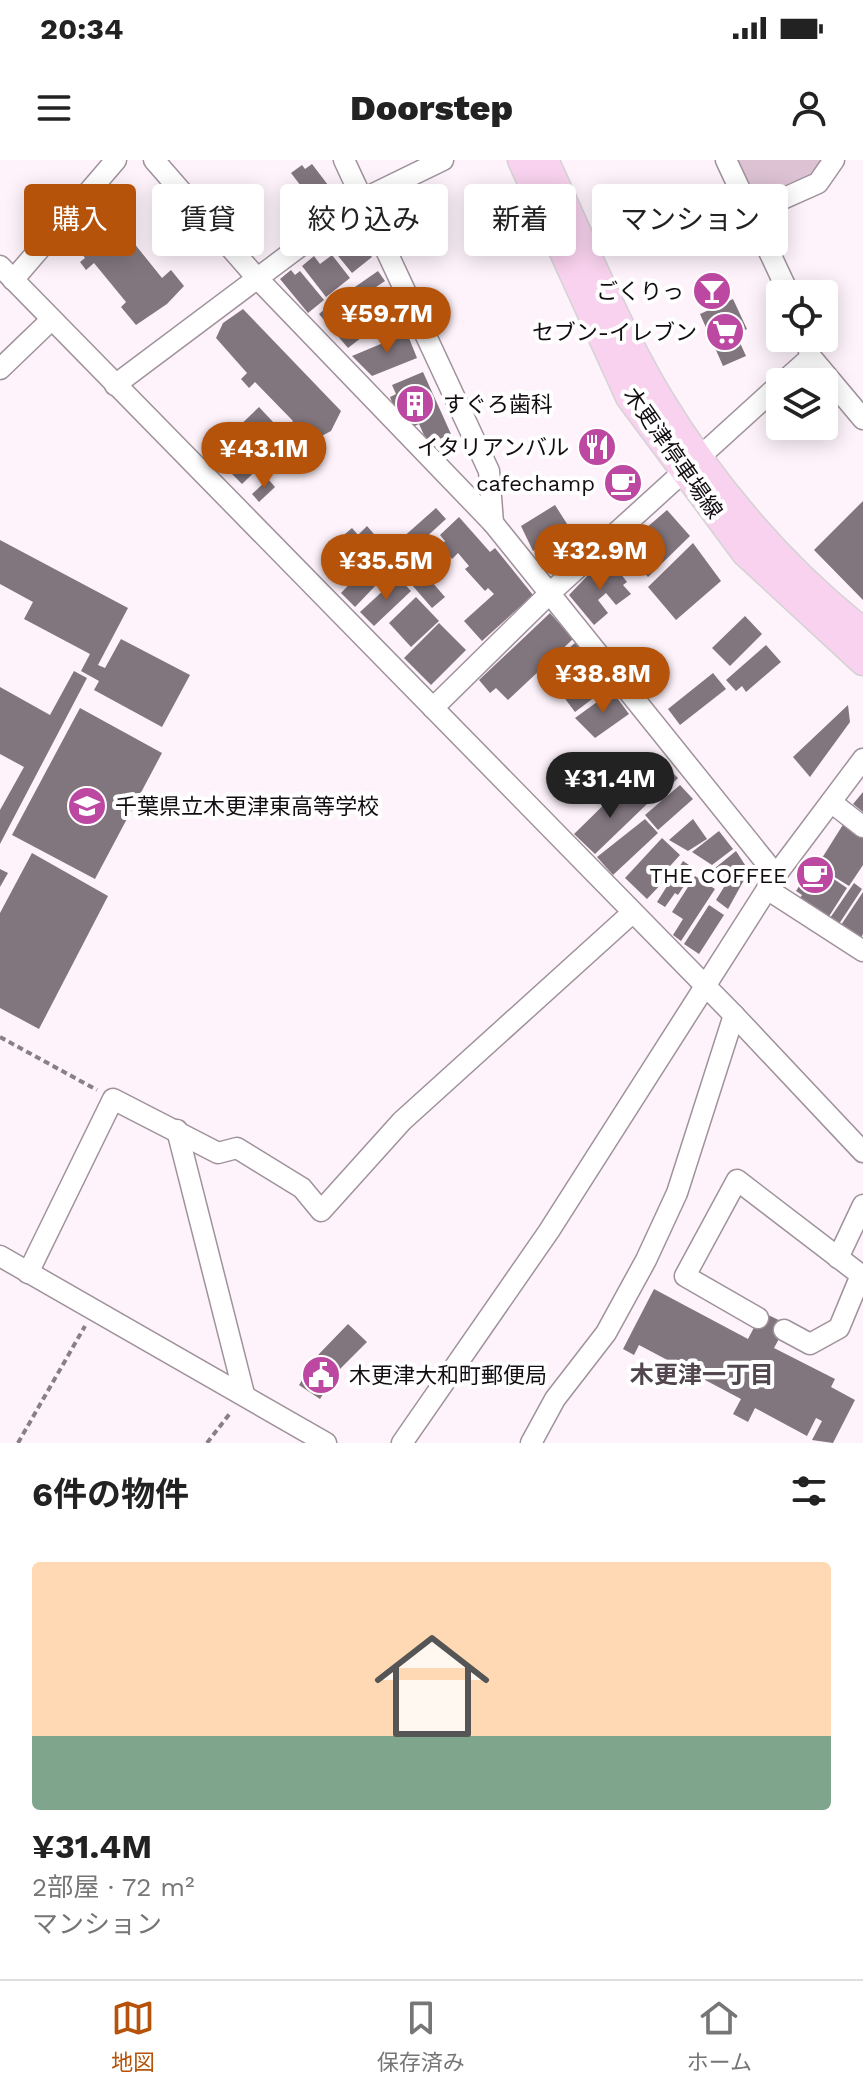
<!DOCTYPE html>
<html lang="ja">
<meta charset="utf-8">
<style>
:root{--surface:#fff;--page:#f2f2f2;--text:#222;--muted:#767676;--line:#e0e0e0;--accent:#b45309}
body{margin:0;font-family:"Work Sans","Noto Sans JP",sans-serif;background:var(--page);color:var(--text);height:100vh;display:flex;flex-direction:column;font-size:30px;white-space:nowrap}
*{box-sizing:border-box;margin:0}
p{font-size:26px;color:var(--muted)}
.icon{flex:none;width:44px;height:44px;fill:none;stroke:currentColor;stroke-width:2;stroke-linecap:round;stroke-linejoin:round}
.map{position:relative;height:1283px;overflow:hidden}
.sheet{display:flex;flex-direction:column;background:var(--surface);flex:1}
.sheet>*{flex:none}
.hud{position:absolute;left:24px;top:24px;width:816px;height:72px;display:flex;gap:16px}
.fabs{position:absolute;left:766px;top:120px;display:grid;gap:16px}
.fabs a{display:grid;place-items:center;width:72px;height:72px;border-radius:8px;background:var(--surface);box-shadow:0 4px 20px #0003;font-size:40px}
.price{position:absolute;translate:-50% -68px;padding:0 18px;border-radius:28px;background:var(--accent);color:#fff;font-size:26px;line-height:52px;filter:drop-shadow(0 2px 4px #0008)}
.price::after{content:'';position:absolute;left:50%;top:48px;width:24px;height:18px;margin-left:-12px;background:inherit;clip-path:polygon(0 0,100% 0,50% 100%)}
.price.selected{background:#222;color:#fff}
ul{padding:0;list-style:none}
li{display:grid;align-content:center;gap:16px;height:424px;padding:0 32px}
li span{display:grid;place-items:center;height:248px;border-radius:8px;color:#555}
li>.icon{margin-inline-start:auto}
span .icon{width:144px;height:144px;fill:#fffc;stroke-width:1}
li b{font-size:34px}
h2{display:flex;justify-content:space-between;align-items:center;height:96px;padding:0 32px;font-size:34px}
.pill{padding:0 28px;border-radius:8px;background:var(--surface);box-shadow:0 4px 20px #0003;font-size:28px;line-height:72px}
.pill.selected{background:var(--accent);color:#fff}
.status{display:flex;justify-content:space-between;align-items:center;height:56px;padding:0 40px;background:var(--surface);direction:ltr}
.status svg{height:22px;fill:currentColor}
header{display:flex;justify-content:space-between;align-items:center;height:104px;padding:0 32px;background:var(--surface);font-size:36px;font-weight:800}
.tabs{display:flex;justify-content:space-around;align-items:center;height:112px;border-top:2px solid var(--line);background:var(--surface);font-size:22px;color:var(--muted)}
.tabs a{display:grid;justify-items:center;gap:4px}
.tabs .selected{color:var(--accent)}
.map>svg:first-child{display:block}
.green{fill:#ddc2d4}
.building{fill:#82767e}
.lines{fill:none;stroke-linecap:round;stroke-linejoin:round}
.minor-casing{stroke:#9f929b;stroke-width:23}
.major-casing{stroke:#d4d3d4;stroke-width:29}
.path{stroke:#888086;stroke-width:4;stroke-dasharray:6 4;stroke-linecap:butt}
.minor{stroke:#fff;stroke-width:20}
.major{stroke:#f8d2ee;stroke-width:26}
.labels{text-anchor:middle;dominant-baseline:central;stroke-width:8;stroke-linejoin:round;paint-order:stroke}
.poi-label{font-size:22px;fill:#120d11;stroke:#fff;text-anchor:end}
.street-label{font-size:22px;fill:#120d11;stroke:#fff}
.neighbourhood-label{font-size:24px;font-weight:bold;fill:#51464e;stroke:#fff}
</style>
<div class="status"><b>20:34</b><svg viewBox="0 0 49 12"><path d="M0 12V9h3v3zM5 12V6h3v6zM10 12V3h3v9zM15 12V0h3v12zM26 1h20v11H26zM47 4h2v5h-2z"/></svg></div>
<header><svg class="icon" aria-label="menu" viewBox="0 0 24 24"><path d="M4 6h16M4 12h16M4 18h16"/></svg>Doorstep<svg class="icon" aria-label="person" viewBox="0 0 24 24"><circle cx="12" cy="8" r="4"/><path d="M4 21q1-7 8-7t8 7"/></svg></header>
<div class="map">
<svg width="863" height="1283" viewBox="0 0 863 1283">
<rect width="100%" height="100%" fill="#fef3fb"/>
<path class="green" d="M737 0H821L810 15 753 38Z"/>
<g class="building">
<path d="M312 4 328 25 310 38 291 13 302 5 305 9Z"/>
<path d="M113 57 162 118 171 110 184 126 167 144 136 165 121 147 126 142 94 103 86 110 80 102 85 98 76 87 89 72 101 68Z"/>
<path d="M344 74 351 83 357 78 372 97 352 113 330 86Z"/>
<path d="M332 95 350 118 326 137 302 106 314 96 320 104Z"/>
<path d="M291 110 295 115 300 111 324 140 308 153 280 119Z"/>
<path d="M378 111 385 121 358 139 352 129Z"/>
<path d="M342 135 370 171 348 188 319 154Z"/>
<path d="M366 137 370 144 383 137 398 166 376 178 357 142Z"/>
<path d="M733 139 747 169 736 174 746 196 723 206 700 154Z"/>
<path d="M243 149 341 251 331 271 314 280 301 267 295 273 288 266 293 261 255 222 249 228 241 219 247 213 216 178 223 163Z"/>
<path d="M407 173 417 198 372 216 352 196Z"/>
<path d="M423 212 451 274 428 284 419 264 410 268 402 250 396 253 390 237 396 234 392 225Z"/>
<path d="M259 247 289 279 242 324 211 293Z"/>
<path d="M268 319 275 327 259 342 252 334Z"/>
<path d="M863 341V440L814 390Z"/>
<path d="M555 345 569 367 533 391 521 366Z"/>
<path d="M436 348 446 359 412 390 401 379Z"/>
<path d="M667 350 690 376 648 417 623 388Z"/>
<path d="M459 357 490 392 495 388 533 435 482 481 464 461 494 434 488 428 485 431 465 409 469 406 458 393 452 399 441 386 445 381 440 375Z"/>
<path d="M367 366 380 381 355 399 338 380 352 368 358 375Z"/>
<path d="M0 380 128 448 98 505 105 508 121 479 190 515 162 567 94 530 99 521 81 511 90 494 24 459 33 442 0 424Z"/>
<path d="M693 383 721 421 676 460 648 427Z"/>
<path d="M390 384 404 398 383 418 369 404Z"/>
<path d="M611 401 627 422 623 425 631 434 616 445 606 433 598 440 608 453 594 465 569 435 592 411 595 415Z"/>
<path d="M365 408 379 422 355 447 341 433Z"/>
<path d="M425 414 445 437 432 448 412 425Z"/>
<path d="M398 417 411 431 374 466 360 452Z"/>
<path d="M416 437 439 461 411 487 389 463Z"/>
<path d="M550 453 573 479 508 540 496 528 490 533 479 520Z"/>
<path d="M745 456 762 474 730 506 712 488Z"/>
<path d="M439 463 466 490 431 525 404 498Z"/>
<path d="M575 483 586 496 563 515 552 502Z"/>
<path d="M766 485 781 502 746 532 742 526 736 531 726 520Z"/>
<path d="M590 504 608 527 575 552 557 528Z"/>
<path d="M74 511 87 518 0 684V650L24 607 0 594V527L50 555Z"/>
<path d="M713 513 726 529 680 565 668 549Z"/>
<path d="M612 531 629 554 595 578 575 558Z"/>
<path d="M848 545 850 562 810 617 793 597Z"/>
<path d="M80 548 162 593 95 719 12 675Z"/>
<path d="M653 594 678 618 658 638 633 614Z"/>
<path d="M680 625 693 639 658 670 645 655Z"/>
<path d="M620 629 630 638 636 632 647 644 595 694 574 674Z"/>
<path d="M863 632V652L853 644Z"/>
<path d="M645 659 658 673 613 715 597 697Z"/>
<path d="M693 659 707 679 688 691 669 680Z"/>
<path d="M844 663 863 675V705L849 726 817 706Z"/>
<path d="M719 671 733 689 712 705 692 692Z"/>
<path d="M662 678 680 695 661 716 665 720 647 739 625 718Z"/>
<path d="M736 691 749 711 728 749 716 740 729 719 715 708Z"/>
<path d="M32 693 108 736 39 869 0 848V753Z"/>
<path d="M683 701 695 709 678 735 675 733 665 747 657 742Z"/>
<path d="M813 705 847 728 828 758 799 739 802 735 796 731Z"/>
<path d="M0 709 8 713 0 727Z"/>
<path d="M695 716 715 729 681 781 673 775 683 759 672 752Z"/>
<path d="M854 723 862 729 839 764 830 758Z"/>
<path d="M863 732V774L861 778 841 765Z"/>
<path d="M709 745 724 755 699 794 684 784Z"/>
<path d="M654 1129 748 1179 762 1152 787 1164 774 1188 835 1219 831 1227 855 1240 833 1283 812 1280 822 1261 816 1258 807 1276 755 1248 748 1262 733 1254 741 1239 639 1185 634 1195 623 1189Z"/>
<path d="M348 1164 367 1182 337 1212 320 1239 299 1225 319 1194Z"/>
</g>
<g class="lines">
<g class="minor-casing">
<g id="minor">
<path d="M154 0 256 117 493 363 776 715"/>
<path d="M344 0 489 311 493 363"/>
<path d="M726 0 789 134"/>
<path d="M751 53 818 23 834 0"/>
<path d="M0 106 734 855 863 992"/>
<path d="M13 120 116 0"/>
<path d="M805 178 811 197 863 259"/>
<path d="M0 209 51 160"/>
<path d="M783 222 811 197"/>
<path d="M115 225 363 39 443 0"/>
<path d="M433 548 551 432 780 224"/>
<path d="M831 642 863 667"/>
<path d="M767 729 863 791"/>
<path d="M177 970 244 1234"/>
<path d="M0 1096 326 1283"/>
<path d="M838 1098 863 1045"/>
<path d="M28 1113 113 939 218 993 237 988 302 1028 321 1051 402 961 632 753"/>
<path d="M758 1158 685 1116 737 1020 861 1115 839 1168 810 1184 784 1170"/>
<path d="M402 1283 549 1071 776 715 863 599"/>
<path d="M531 1283 555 1239 606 1173 646 1100 677 1033 734 855"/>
</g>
</g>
<g class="major-casing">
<g id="major">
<path d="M521 0 629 237 745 393 863 502"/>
<path d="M545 0C582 79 615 163 659 237 712 325 782 407 863 471"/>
</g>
</g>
<g class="path">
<path d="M0 877 97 930"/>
<path d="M18 1283 85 1166"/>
<path d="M207 1283 231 1252"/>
</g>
<use href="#minor" class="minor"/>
<use href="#major" class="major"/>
</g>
<defs>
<g id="bar-disc" transform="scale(2)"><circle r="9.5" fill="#bc48a2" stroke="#fff"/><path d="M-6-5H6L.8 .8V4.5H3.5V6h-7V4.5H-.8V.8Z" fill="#fff"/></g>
<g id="supermarket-disc" transform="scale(2)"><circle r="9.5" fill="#bc48a2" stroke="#fff"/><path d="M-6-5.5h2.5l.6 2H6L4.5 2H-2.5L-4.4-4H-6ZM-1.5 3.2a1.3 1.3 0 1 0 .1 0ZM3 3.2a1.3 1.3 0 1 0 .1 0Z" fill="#fff"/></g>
<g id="building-disc" transform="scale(2)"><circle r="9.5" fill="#bc48a2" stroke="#fff"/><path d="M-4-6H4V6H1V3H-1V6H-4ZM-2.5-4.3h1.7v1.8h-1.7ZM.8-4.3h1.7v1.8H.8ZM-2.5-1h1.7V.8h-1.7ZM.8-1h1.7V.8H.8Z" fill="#fff"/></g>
<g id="restaurant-disc" transform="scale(2)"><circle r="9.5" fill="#bc48a2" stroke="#fff"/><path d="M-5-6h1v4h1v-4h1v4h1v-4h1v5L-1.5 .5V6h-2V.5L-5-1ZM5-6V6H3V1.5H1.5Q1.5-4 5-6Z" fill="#fff"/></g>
<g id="cafe-disc" transform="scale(2)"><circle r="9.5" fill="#bc48a2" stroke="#fff"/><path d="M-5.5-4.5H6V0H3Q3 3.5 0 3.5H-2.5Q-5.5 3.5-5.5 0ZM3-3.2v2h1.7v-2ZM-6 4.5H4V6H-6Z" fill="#fff"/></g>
<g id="school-disc" transform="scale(2)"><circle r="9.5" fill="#bc48a2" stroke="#fff"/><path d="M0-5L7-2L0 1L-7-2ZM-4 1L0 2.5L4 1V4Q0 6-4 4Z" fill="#fff"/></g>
<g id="civic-disc" transform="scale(2)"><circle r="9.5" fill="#bc48a2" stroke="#fff"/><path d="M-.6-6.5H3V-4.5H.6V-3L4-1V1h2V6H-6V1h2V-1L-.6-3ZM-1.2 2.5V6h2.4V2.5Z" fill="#fff"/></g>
</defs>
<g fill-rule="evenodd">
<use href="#bar-disc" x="712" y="131"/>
<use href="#supermarket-disc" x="725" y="172"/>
<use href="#building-disc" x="415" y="244"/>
<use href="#restaurant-disc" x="597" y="287"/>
<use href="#cafe-disc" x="623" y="323"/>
<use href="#school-disc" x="87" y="646"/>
<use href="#cafe-disc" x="815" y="715"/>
<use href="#civic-disc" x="321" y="1215"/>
</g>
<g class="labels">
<g class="poi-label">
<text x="684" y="131">ごくりっ</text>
<text x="697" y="172">セブン-イレブン</text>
<text x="443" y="244" text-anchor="start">すぐろ歯科</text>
<text x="569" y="287">イタリアンバル</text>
<text x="595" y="323">cafechamp</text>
<text x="115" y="646" text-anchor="start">千葉県立木更津東高等学校</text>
<text x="787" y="715">THE COFFEE</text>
<text x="349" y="1215" text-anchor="start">木更津大和町郵便局</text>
</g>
<g class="street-label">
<text transform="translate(673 293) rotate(55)">木更津停車場線</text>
</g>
<g class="neighbourhood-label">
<text x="702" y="1215">木更津一丁目</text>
</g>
</g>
</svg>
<div class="fabs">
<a><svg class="icon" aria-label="locate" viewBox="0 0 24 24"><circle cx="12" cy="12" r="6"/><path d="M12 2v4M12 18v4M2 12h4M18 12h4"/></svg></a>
<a><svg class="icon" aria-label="layers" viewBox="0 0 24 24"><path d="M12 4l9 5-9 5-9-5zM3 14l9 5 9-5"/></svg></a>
</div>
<b class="price" style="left:387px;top:195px">¥59.7M</b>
<b class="price" style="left:264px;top:330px">¥43.1M</b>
<b class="price" style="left:600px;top:432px">¥32.9M</b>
<b class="price" style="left:386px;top:442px">¥35.5M</b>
<b class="price" style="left:603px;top:555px">¥38.8M</b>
<b class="price selected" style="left:610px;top:660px">¥31.4M</b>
<div class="hud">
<a class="pill selected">購入</a>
<a class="pill">賃貸</a>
<a class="pill">絞り込み</a>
<a class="pill">新着</a>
<a class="pill">マンション</a>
</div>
</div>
<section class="sheet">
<h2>6件の物件<svg class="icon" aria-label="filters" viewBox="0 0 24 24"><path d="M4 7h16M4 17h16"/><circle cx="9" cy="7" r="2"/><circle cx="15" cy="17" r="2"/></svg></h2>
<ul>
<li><span style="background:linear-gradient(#ffd9b3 70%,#7fa58c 0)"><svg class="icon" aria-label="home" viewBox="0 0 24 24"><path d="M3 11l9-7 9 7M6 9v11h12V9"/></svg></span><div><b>¥31.4M</b><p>2部屋 · 72 m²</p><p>マンション</p></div></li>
</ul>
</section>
<nav class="tabs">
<a class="selected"><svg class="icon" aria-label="map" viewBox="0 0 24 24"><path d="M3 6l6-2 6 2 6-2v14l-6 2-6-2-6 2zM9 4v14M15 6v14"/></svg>地図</a>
<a><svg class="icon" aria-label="saved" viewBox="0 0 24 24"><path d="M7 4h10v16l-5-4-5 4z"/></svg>保存済み</a>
<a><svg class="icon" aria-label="home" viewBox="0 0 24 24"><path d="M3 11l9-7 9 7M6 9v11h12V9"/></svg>ホーム</a>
</nav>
